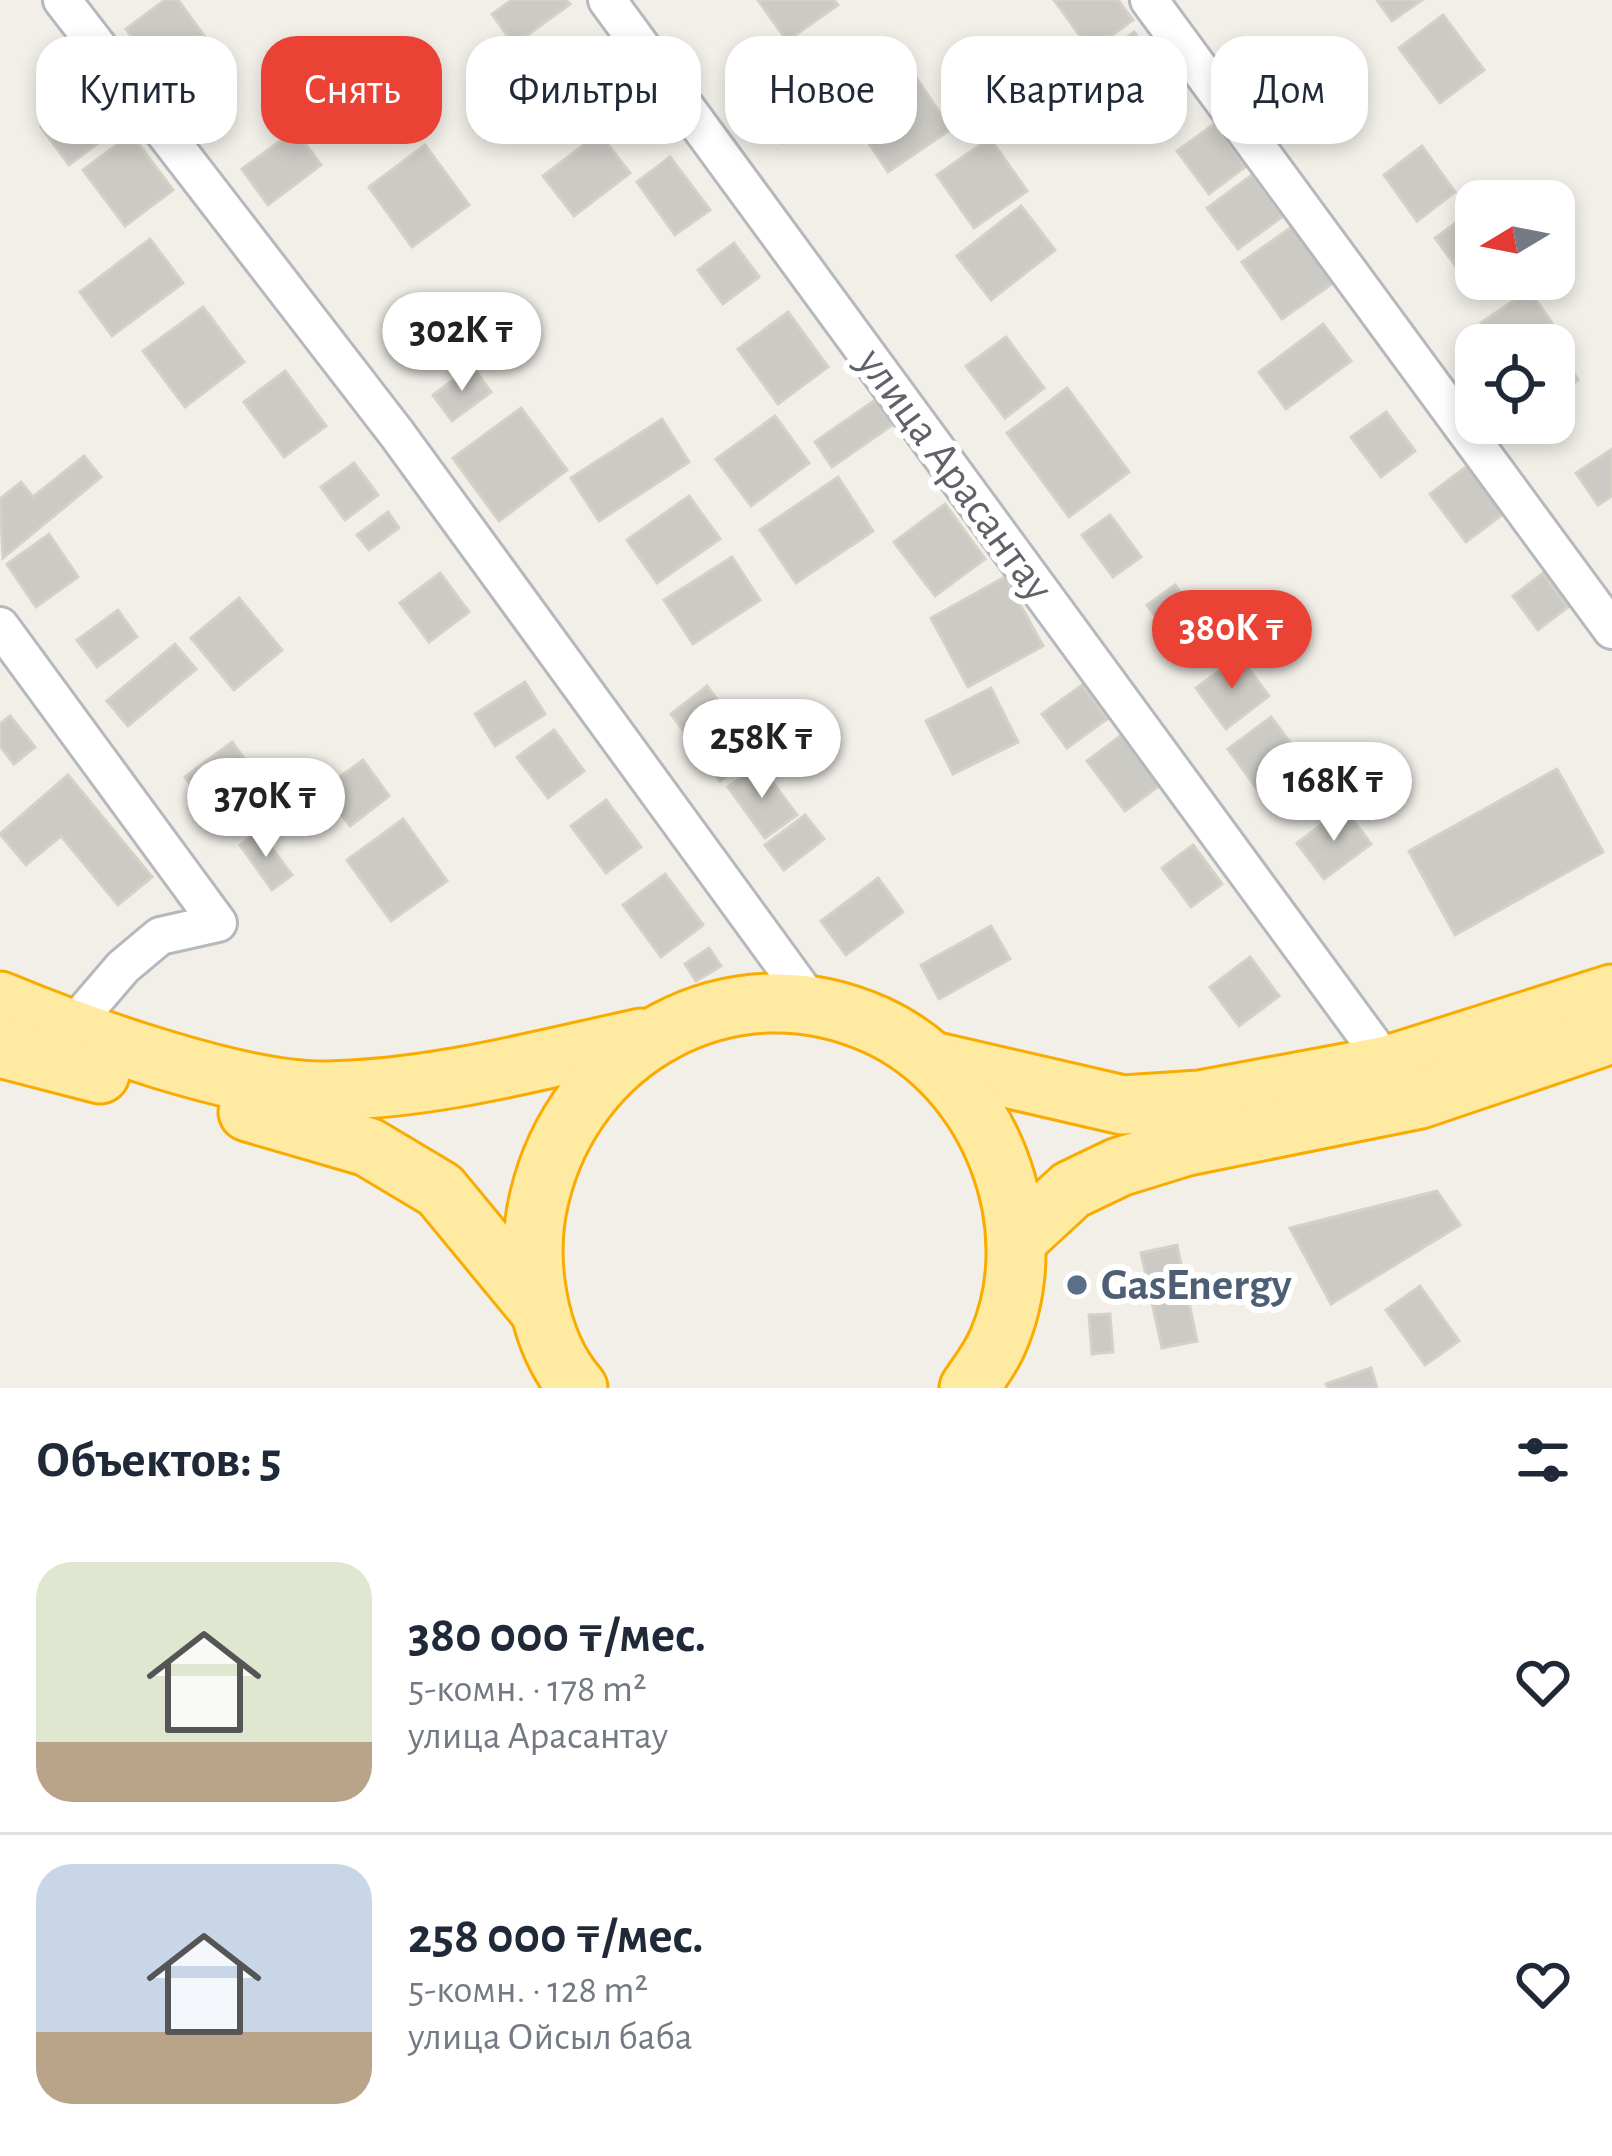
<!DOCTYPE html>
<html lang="ru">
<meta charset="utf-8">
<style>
:root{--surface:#fff;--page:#f6f6f7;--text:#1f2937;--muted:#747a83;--line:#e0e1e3;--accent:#ea4335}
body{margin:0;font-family:"Alegreya Sans",sans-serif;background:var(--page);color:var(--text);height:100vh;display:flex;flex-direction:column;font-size:45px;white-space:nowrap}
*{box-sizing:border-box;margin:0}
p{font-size:39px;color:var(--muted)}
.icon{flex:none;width:66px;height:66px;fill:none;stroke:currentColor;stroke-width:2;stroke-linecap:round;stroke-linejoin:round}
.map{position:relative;height:1388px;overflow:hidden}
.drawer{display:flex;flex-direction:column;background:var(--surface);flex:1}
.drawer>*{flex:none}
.banner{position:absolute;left:36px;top:36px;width:1542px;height:108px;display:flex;gap:24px}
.needle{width:78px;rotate:260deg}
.tools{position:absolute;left:1455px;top:180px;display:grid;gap:24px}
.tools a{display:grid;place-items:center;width:120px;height:120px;border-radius:24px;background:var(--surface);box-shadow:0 6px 18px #0003;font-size:60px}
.price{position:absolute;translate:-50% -102px;padding:0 27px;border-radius:42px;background:#fff;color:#222;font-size:39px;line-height:78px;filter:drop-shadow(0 3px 6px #0008)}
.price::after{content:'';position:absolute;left:50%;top:72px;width:36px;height:27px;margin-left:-18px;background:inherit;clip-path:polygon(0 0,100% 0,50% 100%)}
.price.on{background:var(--accent);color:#fff}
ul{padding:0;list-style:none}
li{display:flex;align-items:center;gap:36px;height:300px;padding:0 36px}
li+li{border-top:3px solid var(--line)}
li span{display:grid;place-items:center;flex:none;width:336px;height:240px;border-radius:36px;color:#555}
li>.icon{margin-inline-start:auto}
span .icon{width:144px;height:144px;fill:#fffc;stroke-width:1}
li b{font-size:51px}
h2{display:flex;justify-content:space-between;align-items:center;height:144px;padding:0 36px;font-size:51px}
.chip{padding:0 42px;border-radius:36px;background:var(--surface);box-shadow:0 6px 18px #0003;font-size:42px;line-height:108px}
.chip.on{background:var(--accent);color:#fff}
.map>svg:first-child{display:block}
.building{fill:#cccac5;stroke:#d6d1c6;stroke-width:3}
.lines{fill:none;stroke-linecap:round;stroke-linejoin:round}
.minor-casing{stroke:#b5b8bc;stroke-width:42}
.trunk-casing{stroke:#f9ab00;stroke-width:63}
.minor{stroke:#fff;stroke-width:36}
.trunk{stroke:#feeaa1;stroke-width:57}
.service-dot{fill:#5c6f8a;stroke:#fff;stroke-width:4.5}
.labels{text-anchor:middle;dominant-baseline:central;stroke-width:12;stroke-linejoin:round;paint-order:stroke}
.street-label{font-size:45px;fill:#5f6368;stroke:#fff}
.service-label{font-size:45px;font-weight:bold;fill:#4e5e75;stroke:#fff;text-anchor:start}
</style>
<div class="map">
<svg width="1612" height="1388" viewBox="0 0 1612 1388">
<rect width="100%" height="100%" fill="#f1efe8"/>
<g class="building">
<path d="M165 0H178L208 41 160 76 126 29Z"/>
<path d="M512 0H566L570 4 514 45 492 14Z"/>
<path d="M758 0H834L838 5 787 41Z"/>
<path d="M1054 0H1118L1133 20 1091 51Z"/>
<path d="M1377 0H1422L1392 21Z"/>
<path d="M1443 15 1484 70 1440 103 1399 48Z"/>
<path d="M1134 32 1165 74 1126 103 1095 61Z"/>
<path d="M606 53 628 81 570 125 548 96Z"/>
<path d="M783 60 823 114 783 143 744 89Z"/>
<path d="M913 73 951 129 888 172 850 115Z"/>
<path d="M73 103 101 141 69 165 41 127Z"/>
<path d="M1214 124 1245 167 1209 194 1177 151Z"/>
<path d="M295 130 321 165 268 205 242 169Z"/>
<path d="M599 133 630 173 574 216 543 176Z"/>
<path d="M131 134 173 190 125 226 83 170Z"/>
<path d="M990 138 1027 191 974 228 937 175Z"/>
<path d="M425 145 469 205 412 247 369 187Z"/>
<path d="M1422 146 1455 192 1417 221 1384 175Z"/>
<path d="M670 157 710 210 675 235 637 182Z"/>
<path d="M1252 175 1283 216 1238 249 1207 208Z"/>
<path d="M1021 206 1055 250 991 300 957 256Z"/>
<path d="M1476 208V279H1498L1477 295 1435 238Z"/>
<path d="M1296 224 1336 281 1282 319 1242 262Z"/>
<path d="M150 239 183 283 112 336 80 292Z"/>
<path d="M734 243 759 277 723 304 698 270Z"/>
<path d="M1529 290 1552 323 1521 345H1496L1481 323Z"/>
<path d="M437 301 456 327 417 356 398 330Z"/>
<path d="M203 307 244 362 185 407 143 351Z"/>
<path d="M788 312 828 367 778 404 738 349Z"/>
<path d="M1323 324 1351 361 1286 409 1259 372Z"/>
<path d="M1006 337 1044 388 1005 418 966 366Z"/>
<path d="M1556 345 1578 380 1554 395V347Z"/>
<path d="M472 366 491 392 452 421 433 395Z"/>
<path d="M285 371 326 426 284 457 244 402Z"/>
<path d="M1067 388 1129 472 1069 517 1007 433Z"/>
<path d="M878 398 895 423 832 467 815 442Z"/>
<path d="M521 408 567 470 499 521 453 458Z"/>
<path d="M1386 412 1415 451 1381 477 1351 437Z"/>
<path d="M775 416 809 463 751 506 716 459Z"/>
<path d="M662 419 689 462 599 521 571 478Z"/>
<path d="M1612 449V496L1598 505 1576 473Z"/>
<path d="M84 456 101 477 3 558 0 499 21 482 33 497Z"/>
<path d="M354 463 378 495 345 520 321 487Z"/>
<path d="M1467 466 1503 514 1466 542 1430 494Z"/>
<path d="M838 477 873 531 796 583 760 530Z"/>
<path d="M689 496 720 539 657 583 627 540Z"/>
<path d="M945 504 985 559 935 596 894 542Z"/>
<path d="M388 512 399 528 369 550 357 535Z"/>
<path d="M1110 515 1141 557 1113 577 1082 535Z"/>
<path d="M49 534 78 577 36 607 7 564Z"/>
<path d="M732 557 760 600 693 644 664 600Z"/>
<path d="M440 573 469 612 429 642 400 603Z"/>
<path d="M1543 573 1568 607 1538 630 1513 596Z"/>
<path d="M1005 577 1043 646 968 687 931 618Z"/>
<path d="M1175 585 1206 627 1178 647 1147 605Z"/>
<path d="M239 598 282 650 234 690 191 638Z"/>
<path d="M118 610 137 637 97 667 77 640Z"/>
<path d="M175 644 196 669 128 726 107 701Z"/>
<path d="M1239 656 1269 696 1226 729 1196 688Z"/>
<path d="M525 682 545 714 495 746 475 714Z"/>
<path d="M1082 685 1107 719 1067 748 1042 714Z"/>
<path d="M707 686 757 753 720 781 671 714Z"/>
<path d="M991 688 1018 742 953 774 926 721Z"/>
<path d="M10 716 35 747 14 764 0 746V724Z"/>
<path d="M1271 717 1301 757 1257 789 1228 749Z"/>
<path d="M554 730 584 771 548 798 517 757Z"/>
<path d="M1128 730 1166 781 1125 811 1087 761Z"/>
<path d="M232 742 273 797 226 833 185 777Z"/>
<path d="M363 760 389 796 350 826 323 789Z"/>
<path d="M759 764 797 815 765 838 728 787Z"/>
<path d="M1557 769 1603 852 1455 935 1409 851Z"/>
<path d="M68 775 152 877 118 905 61 836 26 865 0 834Z"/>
<path d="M606 800 641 847 606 873 571 826Z"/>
<path d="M1344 808 1371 844 1324 879 1297 843Z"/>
<path d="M805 815 824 839 784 870 765 845Z"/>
<path d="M403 819 447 881 391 921 347 860Z"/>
<path d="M259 831 292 875 272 890 240 845Z"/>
<path d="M1193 845 1222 884 1191 907 1162 868Z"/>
<path d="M665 874 703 925 661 957 623 905Z"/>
<path d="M878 878 903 912 846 955 821 921Z"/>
<path d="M991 926 1010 959 939 999 921 965Z"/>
<path d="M709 948 721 966 696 981 685 964Z"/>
<path d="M1250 957 1279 996 1239 1026 1210 987Z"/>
<path d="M1437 1191 1460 1225 1331 1304 1290 1228Z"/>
<path d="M1177 1245 1197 1341 1162 1348 1141 1253Z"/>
<path d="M1420 1286 1459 1341 1425 1365 1386 1310Z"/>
<path d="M1110 1314 1113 1352 1092 1354 1089 1315Z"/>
<path d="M1371 1368 1377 1388H1328L1326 1384Z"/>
</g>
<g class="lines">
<g class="minor-casing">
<g id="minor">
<path d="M62 0 397 434 814 1006"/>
<path d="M607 0 1388 1065"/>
<path d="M1149 0 1612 630"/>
<path d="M0 626 218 923 160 936 123 967 69 1030"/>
</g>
</g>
<g class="trunk-casing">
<g id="trunk">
<path d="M0 1001C82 1035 239 1092 325 1091 434 1089 536 1061 641 1038"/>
<path d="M0 1048 100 1074"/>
<path d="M932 1061 1123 1105 1200 1100 1388 1065 1612 994"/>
<path d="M248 1112 368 1147 440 1190 539 1310"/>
<path d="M1017 1240 1071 1190 1119 1167 1187 1146 1420 1099 1600 1038"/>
<path d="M578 1388C536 1340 525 1258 539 1199 574 1048 730 959 876 1025 990 1077 1048 1226 998 1341 991 1358 979 1373 969 1388"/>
</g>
</g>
<use href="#minor" class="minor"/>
<use href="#trunk" class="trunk"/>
</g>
<circle class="service-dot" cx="1077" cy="1285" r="12"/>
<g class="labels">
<g class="street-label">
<text transform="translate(955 475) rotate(54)">улица Арасантау</text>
</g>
<g class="service-label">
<text x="1101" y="1285">GasEnergy</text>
</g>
</g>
</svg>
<div class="tools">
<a><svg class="needle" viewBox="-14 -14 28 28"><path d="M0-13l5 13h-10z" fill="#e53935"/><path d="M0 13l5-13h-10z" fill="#747a83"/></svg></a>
<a><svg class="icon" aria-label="locate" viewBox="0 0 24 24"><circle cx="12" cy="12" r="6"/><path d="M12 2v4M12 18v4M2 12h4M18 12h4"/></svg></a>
</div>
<b class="price" style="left:462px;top:394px">302K ₸</b>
<b class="price on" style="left:1232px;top:692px">380K ₸</b>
<b class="price" style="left:762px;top:801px">258K ₸</b>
<b class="price" style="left:1334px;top:844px">168K ₸</b>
<b class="price" style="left:266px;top:860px">370K ₸</b>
<div class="banner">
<a class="chip">Купить</a>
<a class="chip on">Снять</a>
<a class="chip">Фильтры</a>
<a class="chip">Новое</a>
<a class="chip">Квартира</a>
<a class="chip">Дом</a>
</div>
</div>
<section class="drawer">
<h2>Объектов: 5<svg class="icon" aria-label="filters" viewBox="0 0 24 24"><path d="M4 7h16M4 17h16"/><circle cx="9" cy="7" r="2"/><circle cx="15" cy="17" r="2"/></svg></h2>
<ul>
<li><span style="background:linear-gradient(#dfe7d0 75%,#b9a48a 0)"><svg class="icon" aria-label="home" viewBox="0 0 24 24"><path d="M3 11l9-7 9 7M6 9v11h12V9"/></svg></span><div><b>380 000 ₸/мес.</b><p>5-комн. · 178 m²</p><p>улица Арасантау</p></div><svg class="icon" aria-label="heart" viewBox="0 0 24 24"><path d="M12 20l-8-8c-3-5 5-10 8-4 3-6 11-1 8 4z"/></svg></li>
<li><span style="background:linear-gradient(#c9d6e8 70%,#b9a48a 0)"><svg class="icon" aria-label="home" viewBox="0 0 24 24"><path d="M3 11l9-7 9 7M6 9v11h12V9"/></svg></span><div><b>258 000 ₸/мес.</b><p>5-комн. · 128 m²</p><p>улица Ойсыл баба</p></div><svg class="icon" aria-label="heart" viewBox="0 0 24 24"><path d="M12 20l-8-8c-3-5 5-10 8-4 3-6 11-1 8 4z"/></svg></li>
</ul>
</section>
